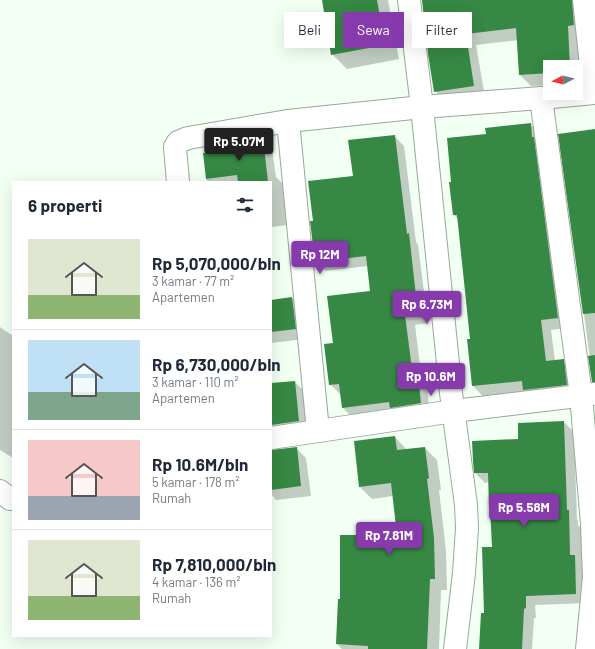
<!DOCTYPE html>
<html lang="id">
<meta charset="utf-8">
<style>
:root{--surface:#fff;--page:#f6f6f7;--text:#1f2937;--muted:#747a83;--line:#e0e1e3;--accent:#863aac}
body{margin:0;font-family:Barlow,sans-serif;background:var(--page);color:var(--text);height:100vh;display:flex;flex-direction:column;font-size:15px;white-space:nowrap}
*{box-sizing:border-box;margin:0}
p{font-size:13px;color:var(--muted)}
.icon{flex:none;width:22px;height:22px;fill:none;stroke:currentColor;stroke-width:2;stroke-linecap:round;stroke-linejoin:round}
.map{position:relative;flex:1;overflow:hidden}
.drawer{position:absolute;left:12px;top:181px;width:260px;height:456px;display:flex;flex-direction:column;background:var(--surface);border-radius:0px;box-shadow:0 4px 16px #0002}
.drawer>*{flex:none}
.banner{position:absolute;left:284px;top:12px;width:251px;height:36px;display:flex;gap:8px}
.needle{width:26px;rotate:263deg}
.fabs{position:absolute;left:543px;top:60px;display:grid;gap:8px}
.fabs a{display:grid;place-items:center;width:40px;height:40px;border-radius:0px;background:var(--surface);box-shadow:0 4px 16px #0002;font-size:20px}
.price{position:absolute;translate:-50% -34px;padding:0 9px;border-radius:4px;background:var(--accent);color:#fff;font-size:13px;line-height:26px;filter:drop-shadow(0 1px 2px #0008)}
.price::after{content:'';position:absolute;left:50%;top:24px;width:12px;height:9px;margin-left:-6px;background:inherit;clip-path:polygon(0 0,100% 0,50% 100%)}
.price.selected{background:#222;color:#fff}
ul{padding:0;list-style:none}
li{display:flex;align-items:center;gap:12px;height:100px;padding:0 16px}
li+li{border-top:1px solid var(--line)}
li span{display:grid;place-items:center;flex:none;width:112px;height:80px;border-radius:0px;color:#555}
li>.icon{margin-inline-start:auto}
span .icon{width:48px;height:48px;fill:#fffc;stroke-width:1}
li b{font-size:17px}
h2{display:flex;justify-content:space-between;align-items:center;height:48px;padding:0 16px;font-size:17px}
.chip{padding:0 14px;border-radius:0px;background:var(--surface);box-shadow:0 4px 16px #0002;font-size:14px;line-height:36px}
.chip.selected{background:var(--accent);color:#fff}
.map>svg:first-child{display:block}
.shadow{fill:#0003}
.building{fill:#368844}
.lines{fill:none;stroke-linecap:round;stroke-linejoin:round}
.street-casing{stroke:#97a998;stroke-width:24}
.street{stroke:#fff;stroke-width:22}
</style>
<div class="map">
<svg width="595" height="649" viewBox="0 0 595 649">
<rect width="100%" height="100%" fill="#f2fff3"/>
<g class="shadow">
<path d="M323 0H388L399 59 347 69 332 54Z"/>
<path d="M423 0H577L582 83H576V67H550V85L531 86 520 75 518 40 476 45 485 97 447 103 435 91Z"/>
<path d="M530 124 541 135 568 328 551 330 555 361 563 360 574 371 577 395 484 397 473 386 471 340 459 220 454 215 487 135Z"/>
<path d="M595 130V384L593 381 560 135Z"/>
<path d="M394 136 404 146 416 242 418 245 428 323 415 325 422 382 427 388 430 413 353 418 343 408 340 394 330 384 371 292 368 266 326 271 316 261 314 222 354 177Z"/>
<path d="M262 139 272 149 276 177 284 185 288 225 271 227V182H207L204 154 234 150Z"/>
<path d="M292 298 302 308 305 339 271 343V301Z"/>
<path d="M0 327 13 336V458L0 450Z"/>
<path d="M295 382 309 396 313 436 274 448 273 450 271 448V384Z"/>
<path d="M564 422 574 432 577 519 578 521V525L583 529 586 603 535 605 536 618H534L532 649H480L493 548 489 482 485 483 475 473 519 440Z"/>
<path d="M395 437 407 450 425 448 437 460 441 490H439L446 551 447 590H441L439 649H342L337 644 398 536 393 496 372 499 360 487Z"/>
<path d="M296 448 306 458 311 496 276 500 271 494V451Z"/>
</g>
<g class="building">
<path d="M322 0H377L385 45 331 55Z"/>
<path d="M422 0H572L574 25 568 26 570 67H550V73L519 75 516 28 466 34 474 86 434 92 428 54Z"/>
<path d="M531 123 532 137H534L558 318 541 320 546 361 564 359 567 385 523 390 522 381 472 386 467 339H470L457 215H453L449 182H451L447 138 486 134 485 128Z"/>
<path d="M595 129V313L583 314 558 134Z"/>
<path d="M395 135 407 234 409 233 418 314 405 315 413 377 418 376 421 403 390 408 389 402 342 408 339 384 329 385 324 344 333 343 327 296 370 291 366 256 315 262 310 221H313L308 181 353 176 348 140Z"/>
<path d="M263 138 268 182H238L237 175 206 179 203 153 233 149 232 143Z"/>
<path d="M292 297 296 329 271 332V300Z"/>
<path d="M595 355V382H592L588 356Z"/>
<path d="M295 381 299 421 271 425V383Z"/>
<path d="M564 421 567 510H569L570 555H575L576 594 526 596V608L524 609 522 649H479L481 613H484L482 547H492L490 508H489L488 473H474L473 461 472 441 518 439V423Z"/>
<path d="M395 436 397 450 425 447 429 478 427 479 434 538 435 579H430L427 649H368V646L336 644 338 599H340V535H397L391 483 359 487 354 441Z"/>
<path d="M297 447 301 486 271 490V450Z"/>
</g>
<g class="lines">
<g class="street-casing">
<g id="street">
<path d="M409 0 422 107 451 393 466 505 467 528 464 573 455 649"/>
<path d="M584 0 594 93"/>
<path d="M541 98 581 395 592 524 593 553 594 577 587 649"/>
<path d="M288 121 318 431"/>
<path d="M178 182 175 147 178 142 188 138 288 121 422 107 541 98 595 93"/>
<path d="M271 438 454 411 595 394"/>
<path d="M0 491 10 499"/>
</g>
</g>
<use href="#street" class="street"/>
</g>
</svg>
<div class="fabs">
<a><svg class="needle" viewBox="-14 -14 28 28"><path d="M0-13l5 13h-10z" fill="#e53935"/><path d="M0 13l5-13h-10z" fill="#747a83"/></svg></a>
</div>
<b class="price selected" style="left:239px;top:162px">Rp 5.07M</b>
<b class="price" style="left:320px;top:275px">Rp 12M</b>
<b class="price" style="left:427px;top:325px">Rp 6.73M</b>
<b class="price" style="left:431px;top:397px">Rp 10.6M</b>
<b class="price" style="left:524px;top:528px">Rp 5.58M</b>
<b class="price" style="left:389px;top:556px">Rp 7.81M</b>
<div class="banner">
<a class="chip">Beli</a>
<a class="chip selected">Sewa</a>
<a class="chip">Filter</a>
</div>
<section class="drawer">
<h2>6 properti<svg class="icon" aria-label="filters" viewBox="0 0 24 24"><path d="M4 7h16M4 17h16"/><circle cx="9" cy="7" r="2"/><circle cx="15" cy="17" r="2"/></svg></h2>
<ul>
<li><span style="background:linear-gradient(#dfe7d0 70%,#8fb573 0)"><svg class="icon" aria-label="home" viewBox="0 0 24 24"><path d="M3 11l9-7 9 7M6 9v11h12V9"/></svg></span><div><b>Rp 5,070,000/bln</b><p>3 kamar · 77 m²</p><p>Apartemen</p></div></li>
<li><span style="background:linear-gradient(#bfe0f5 65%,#7fa58c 0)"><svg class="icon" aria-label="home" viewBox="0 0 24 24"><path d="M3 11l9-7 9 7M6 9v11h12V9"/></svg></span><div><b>Rp 6,730,000/bln</b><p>3 kamar · 110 m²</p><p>Apartemen</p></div></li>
<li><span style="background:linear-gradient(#f6c9c9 70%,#9aa5b1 0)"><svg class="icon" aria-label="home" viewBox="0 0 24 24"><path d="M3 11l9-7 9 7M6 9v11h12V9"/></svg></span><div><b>Rp 10.6M/bln</b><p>5 kamar · 178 m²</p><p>Rumah</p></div></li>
<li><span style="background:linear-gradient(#dfe7d0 70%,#8fb573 0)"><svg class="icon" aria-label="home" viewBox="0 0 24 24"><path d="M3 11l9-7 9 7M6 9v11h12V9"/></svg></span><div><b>Rp 7,810,000/bln</b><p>4 kamar · 136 m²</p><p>Rumah</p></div></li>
</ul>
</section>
</div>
